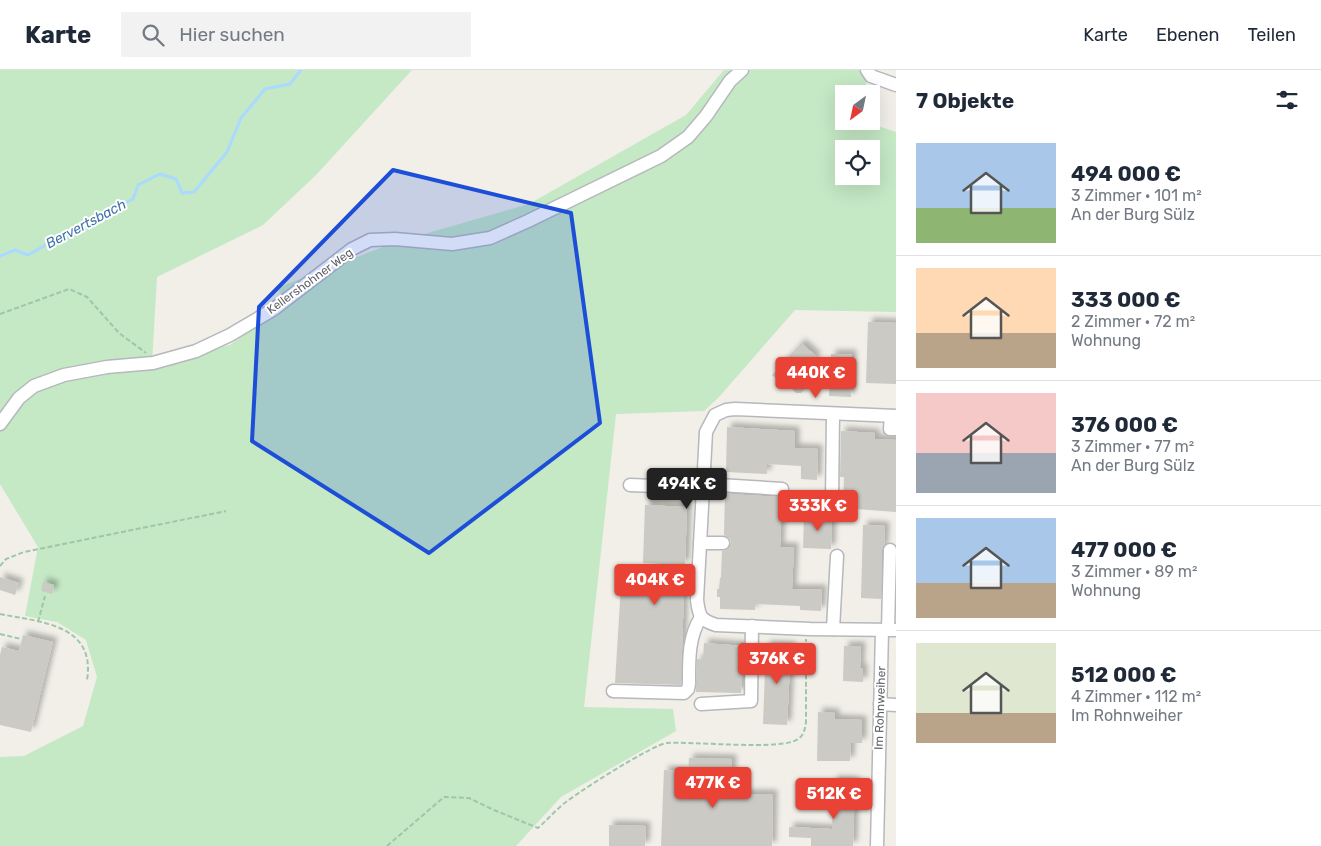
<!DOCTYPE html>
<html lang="de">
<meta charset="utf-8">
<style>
:root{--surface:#fff;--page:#f2f2f3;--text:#1f2937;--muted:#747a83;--line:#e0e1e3;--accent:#ea4335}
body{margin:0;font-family:Rubik,sans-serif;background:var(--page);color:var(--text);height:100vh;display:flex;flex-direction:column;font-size:19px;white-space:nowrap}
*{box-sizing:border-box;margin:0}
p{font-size:16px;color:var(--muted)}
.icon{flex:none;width:28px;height:28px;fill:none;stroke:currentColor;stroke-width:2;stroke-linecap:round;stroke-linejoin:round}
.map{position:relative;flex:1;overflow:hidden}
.details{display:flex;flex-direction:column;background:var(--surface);width:425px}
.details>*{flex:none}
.needle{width:32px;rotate:213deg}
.fabs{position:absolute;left:835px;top:15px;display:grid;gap:10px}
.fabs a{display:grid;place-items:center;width:45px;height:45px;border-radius:0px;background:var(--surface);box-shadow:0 5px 20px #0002;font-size:25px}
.price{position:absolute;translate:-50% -42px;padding:0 11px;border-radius:5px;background:var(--accent);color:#fff;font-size:16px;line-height:32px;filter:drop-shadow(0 1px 2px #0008)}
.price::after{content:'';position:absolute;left:50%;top:30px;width:15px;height:11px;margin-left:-8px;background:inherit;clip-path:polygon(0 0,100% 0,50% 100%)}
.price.current{background:#222;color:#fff}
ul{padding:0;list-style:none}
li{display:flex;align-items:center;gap:15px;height:125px;padding:0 20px}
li+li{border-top:1px solid var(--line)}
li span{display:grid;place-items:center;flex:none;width:140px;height:100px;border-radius:0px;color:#555}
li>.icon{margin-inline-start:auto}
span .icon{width:60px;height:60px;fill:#fffc;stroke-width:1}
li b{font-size:21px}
h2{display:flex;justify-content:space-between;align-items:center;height:60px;padding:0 20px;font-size:21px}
header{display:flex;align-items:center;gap:30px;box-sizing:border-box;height:70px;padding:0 25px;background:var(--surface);border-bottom:1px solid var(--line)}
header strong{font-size:24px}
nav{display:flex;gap:28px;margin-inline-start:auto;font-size:18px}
.search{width:350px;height:45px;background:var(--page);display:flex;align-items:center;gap:12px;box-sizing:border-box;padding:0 18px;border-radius:0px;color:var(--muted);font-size:19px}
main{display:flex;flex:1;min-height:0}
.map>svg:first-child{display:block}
.green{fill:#c5e8c5;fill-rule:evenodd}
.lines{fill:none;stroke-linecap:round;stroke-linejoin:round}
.stream{stroke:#aadaff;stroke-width:3}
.building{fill:#cccac5;filter:url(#shadow)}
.minor-casing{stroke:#b5b8bc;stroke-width:15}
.path{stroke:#9cc7a9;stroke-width:2;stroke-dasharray:5 2.5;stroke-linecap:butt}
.minor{stroke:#fff;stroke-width:12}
.marked{fill:#1d4ed8;fill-opacity:0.2;stroke:#1d4ed8;stroke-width:4;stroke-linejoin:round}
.labels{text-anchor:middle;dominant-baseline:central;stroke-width:4;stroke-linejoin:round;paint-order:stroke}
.street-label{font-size:12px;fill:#5f6368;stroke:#fff}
.water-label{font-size:14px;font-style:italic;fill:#4174aa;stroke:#fff}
</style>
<header>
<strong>Karte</strong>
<div class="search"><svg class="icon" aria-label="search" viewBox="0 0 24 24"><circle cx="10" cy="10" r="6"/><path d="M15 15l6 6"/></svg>Hier suchen</div>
<nav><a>Karte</a><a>Ebenen</a><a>Teilen</a></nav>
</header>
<main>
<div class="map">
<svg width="896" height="776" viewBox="0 0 896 776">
<defs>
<filter id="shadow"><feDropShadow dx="4.5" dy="-4.5" stdDeviation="2.5" flood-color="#0004"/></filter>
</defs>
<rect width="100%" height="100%" fill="#f1efe8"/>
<path class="green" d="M0 0H412L317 104 263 155 157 207 152 292 230 275 288 234 277 218 393 173 529 134 686 45 724 0H860L867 10 863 24H844V51L867 52 896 62V242L795 240 719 327 704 341 616 344 584 637 673 639 676 661 561 727 516 776H0V687L24 686 83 656 97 607 86 570 57 552 25 546 38 477 0 414ZM844 79H871V106H844Z"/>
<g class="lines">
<path class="stream" d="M0 186 15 180 28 185 79 156 133 129 138 115 160 104 176 109 182 123 194 122 227 82 241 48 265 19 290 14 301 0"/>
</g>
<g class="building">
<path d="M868 252 896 253V314L866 313Z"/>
<path d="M801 273 817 287 812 292 822 300 801 323H796L790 317 788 319 772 305Z"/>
<path d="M831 284H852L851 327 829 326Z"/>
<path d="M727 357 795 361V378L818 379 817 410 801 409V396L767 394V404L726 402Z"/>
<path d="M841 361 875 363V369L896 370V442L843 438 844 407H840Z"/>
<path d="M725 424 782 427 780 477H794L792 519H822L821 541 800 540V536L755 534V540L720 539V527H717V519H719L720 508H721L722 481 727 480 731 473 730 469 724 465Z"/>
<path d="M645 435 687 437 685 495 676 494 675 517H684L681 615 615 613 621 515 662 517 663 494 643 493Z"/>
<path d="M804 446 832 447 831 479 803 478Z"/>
<path d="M863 455 885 456 884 475 882 480 881 529 861 528Z"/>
<path d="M0 507 19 513 15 525 0 520Z"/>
<path d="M43 512 54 515 52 524 41 521Z"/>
<path d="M23 565 53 572 31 662 0 655V585L2 577 19 581Z"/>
<path d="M704 573 744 576 741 623 696 622 697 589H703Z"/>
<path d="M766 575 791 576 787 655 763 654Z"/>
<path d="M844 576H861L860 598H863V612L843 611Z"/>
<path d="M818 642 835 643V649L862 650V673H851L850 691H817Z"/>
<path d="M689 688 732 689 731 724H773L772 776H661L664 700 688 702Z"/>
<path d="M833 710 855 711 853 776H811V768L789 767V757L832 759Z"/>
<path d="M609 755 646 756 645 776H609Z"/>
</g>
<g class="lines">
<g class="minor-casing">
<g id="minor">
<path d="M867 0 871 6 896 15"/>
<path d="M891 346 890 359H896"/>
<path d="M896 346 735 339 726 340 715 345 706 362 697 530C699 546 700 550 716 555L810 559 896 560"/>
<path d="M0 354 19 328 34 316 64 305 107 297 153 293 196 281 230 265 274 239 352 179 370 170 395 169 452 174 490 168 528 151 661 86 688 67 706 46 730 11 742 0"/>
<path d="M703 414 782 419"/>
<path d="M630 415 702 418"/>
<path d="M832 431 833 344"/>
<path d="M700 473H723"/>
<path d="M833 559 837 486"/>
<path d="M888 560 890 480"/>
<path d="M613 621 684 623 688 619 689 614C689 591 688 567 701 547"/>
<path d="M701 634 751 631 752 556"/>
<path d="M880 634 896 635"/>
<path d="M877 776 882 560"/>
</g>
</g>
<g class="path">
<path d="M0 244 69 219 87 227 119 263 146 283"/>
<path d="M0 496 6 489 24 482 226 441"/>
<path d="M0 544C40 552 96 554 87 610"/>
<path d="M38 552 45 526"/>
<path d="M0 564 21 569"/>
<path d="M387 776 444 727 469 728 494 740 538 758C546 751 552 744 560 737 571 726 655 673 667 673 691 671 783 681 798 669 804 665 805 659 806 652V569"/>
</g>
<use href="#minor" class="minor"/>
</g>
<path class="marked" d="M393 100 571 143 600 353 429 483 252 371 259 237Z"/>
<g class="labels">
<g class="street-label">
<text transform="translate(310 211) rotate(-36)">Kellershohner Weg</text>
<text transform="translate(880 638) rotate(-88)">Im Rohnweiher</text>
</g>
<g class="water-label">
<text transform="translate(86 154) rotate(-28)">Bervertsbach</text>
</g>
</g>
</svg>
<div class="fabs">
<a><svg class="needle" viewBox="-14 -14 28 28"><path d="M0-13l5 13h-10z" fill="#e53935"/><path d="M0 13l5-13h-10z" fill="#747a83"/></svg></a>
<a><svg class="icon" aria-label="locate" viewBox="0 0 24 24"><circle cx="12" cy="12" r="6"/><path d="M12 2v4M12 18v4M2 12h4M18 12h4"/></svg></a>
</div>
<b class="price" style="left:816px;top:329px">440K €</b>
<b class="price current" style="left:687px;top:440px">494K €</b>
<b class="price" style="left:818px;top:462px">333K €</b>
<b class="price" style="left:655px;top:536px">404K €</b>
<b class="price" style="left:777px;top:615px">376K €</b>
<b class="price" style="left:713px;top:739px">477K €</b>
<b class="price" style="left:834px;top:750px">512K €</b>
</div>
<section class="details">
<h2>7 Objekte<svg class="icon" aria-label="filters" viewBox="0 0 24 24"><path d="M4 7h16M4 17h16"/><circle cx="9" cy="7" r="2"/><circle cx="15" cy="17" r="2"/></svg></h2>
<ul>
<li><span style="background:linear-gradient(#a9c7e8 65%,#8fb573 0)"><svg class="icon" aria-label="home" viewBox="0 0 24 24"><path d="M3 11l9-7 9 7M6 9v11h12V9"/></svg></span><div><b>494 000 €</b><p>3 Zimmer · 101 m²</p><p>An der Burg Sülz</p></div></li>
<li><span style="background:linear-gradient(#ffd9b3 65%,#b9a48a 0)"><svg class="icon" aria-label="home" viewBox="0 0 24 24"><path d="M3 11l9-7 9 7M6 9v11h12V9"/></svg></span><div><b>333 000 €</b><p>2 Zimmer · 72 m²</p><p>Wohnung</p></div></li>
<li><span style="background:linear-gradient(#f6c9c9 60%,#9aa5b1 0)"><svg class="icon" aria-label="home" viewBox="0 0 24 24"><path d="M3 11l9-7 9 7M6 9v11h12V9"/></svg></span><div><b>376 000 €</b><p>3 Zimmer · 77 m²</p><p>An der Burg Sülz</p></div></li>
<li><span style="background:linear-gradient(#a9c7e8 65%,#b9a48a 0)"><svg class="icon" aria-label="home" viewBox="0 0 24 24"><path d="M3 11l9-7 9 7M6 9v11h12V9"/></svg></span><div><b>477 000 €</b><p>3 Zimmer · 89 m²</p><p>Wohnung</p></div></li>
<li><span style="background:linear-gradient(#dfe7d0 70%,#b9a48a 0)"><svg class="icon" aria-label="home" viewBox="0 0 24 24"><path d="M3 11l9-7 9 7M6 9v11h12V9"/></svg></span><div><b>512 000 €</b><p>4 Zimmer · 112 m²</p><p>Im Rohnweiher</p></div></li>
</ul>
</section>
</main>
